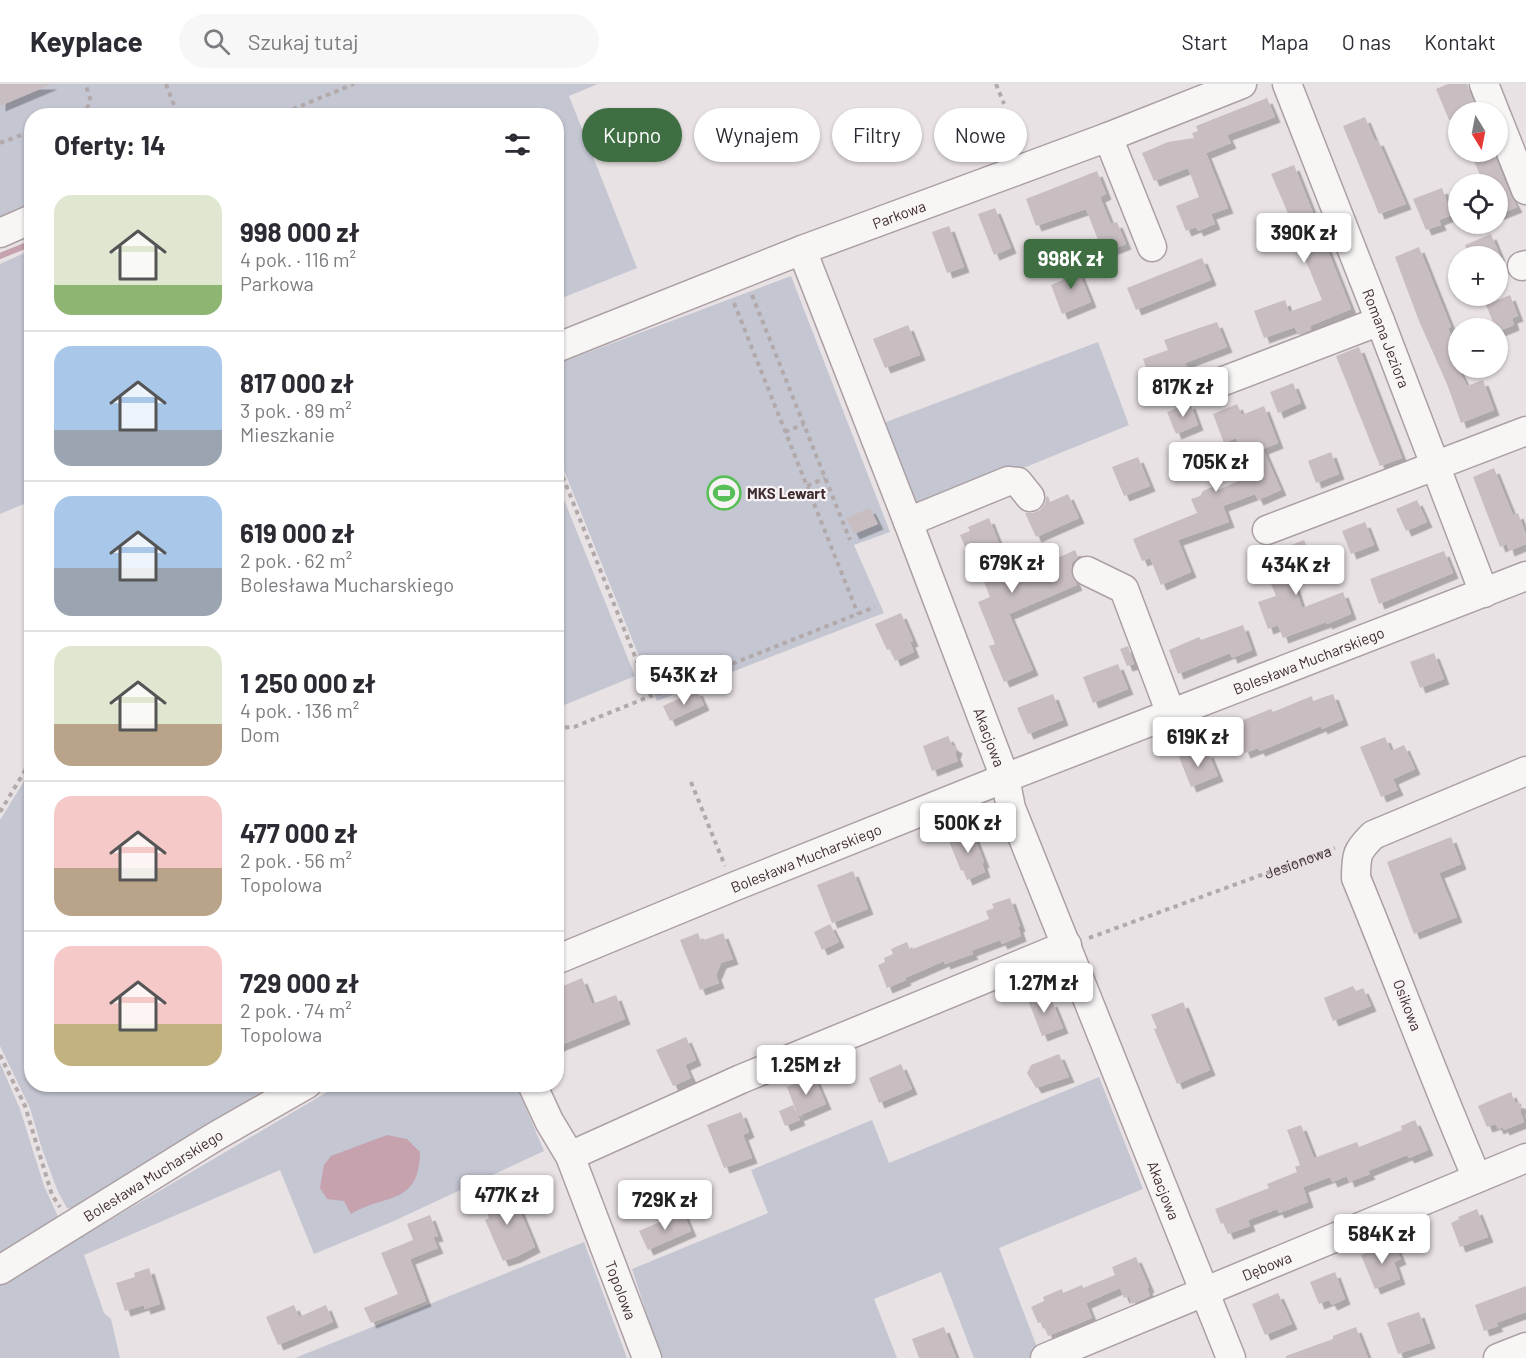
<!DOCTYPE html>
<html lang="pl">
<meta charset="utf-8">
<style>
:root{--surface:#fff;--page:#f7f7f7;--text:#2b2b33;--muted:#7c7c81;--line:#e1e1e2;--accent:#3f6e43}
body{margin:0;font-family:Barlow,sans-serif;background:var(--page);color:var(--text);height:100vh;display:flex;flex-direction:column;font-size:22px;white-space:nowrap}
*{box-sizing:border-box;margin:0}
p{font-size:20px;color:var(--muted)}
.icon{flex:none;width:33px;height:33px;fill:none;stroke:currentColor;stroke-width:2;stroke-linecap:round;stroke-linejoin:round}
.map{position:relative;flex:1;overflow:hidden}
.drawer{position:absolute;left:24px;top:24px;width:540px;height:984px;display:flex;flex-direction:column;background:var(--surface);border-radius:24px;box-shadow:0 2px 4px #0004}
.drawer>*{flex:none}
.hud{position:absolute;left:582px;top:24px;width:570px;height:54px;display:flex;gap:12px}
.needle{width:39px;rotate:170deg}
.tools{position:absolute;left:1448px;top:18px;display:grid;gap:12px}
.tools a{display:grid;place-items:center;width:60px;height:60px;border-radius:50%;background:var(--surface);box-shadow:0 2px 4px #0004;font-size:30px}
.price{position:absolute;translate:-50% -51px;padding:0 14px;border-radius:6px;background:#fff;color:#222;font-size:20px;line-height:39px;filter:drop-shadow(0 2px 3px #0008)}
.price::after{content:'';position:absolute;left:50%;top:36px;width:18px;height:14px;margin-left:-9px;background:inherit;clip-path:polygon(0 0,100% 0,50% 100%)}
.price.current{background:var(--accent);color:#fff}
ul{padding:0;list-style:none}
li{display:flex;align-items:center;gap:18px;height:150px;padding:0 30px}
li+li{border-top:2px solid var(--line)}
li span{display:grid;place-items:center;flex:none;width:168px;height:120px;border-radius:18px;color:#555}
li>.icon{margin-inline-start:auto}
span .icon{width:72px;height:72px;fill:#fffc;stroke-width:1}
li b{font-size:26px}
h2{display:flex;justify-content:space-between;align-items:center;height:72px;padding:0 30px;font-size:26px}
.chip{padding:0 21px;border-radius:27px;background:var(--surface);box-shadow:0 2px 4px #0004;font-size:21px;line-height:54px}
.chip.current{background:var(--accent);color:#fff}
header{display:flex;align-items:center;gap:36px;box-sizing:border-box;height:84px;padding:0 30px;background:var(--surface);border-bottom:2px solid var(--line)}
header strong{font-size:28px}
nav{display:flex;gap:33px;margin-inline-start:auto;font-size:21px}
.search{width:420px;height:54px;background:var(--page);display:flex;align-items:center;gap:15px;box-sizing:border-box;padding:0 21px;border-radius:33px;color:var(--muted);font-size:22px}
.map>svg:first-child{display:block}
.green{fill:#c4c6d2}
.water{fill:#c5a2ae}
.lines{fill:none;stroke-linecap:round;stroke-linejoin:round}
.stream{stroke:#c5a2ae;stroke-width:6}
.building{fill:#c8bdc0;filter:url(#shadow)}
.minor-casing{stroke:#aca0a4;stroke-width:31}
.path{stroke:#b2a9ab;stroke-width:4;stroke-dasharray:4.5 4.5;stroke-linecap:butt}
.minor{stroke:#f8f5f5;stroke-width:28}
.labels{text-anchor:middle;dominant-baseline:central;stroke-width:4.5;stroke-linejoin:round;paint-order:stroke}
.street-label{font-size:15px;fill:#3f2c31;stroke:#f7f2f3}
.poi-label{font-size:15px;font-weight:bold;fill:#3f2c31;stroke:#f7f2f3;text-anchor:start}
</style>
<header>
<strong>Keyplace</strong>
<div class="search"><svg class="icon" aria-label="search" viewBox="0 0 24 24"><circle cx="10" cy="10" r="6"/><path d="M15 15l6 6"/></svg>Szukaj tutaj</div>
<nav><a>Start</a><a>Mapa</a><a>O nas</a><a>Kontakt</a></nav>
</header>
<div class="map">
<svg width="1526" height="1274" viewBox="0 0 1526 1274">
<defs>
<filter id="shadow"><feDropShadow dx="5.5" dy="5.5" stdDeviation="0" flood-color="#0004"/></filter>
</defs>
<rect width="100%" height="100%" fill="#e9e2e4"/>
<g class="green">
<path d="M0 0H598L569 12 637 184 557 216 556 32H32L31 125 0 139Z"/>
<path d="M31 166V417L0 430V180Z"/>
<path d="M791 192 890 448 854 461 884 529 657 617 557 369V280Z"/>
<path d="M1098 258 1129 341 906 432 870 344Z"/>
<path d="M556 396 635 592 557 624H556Z"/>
<path d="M31 686 32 1000 282 1001 73 1125 67 1124 58 1108 42 1065 30 1024 0 962V736Z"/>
<path d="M0 979 20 1025 44 1102 60 1137 0 1173Z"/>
<path d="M1099 993 1143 1105 999 1164 1040 1271 1033 1274H974L941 1188 874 1215 897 1274H661L632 1185 768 1129 751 1086 872 1036 889 1079Z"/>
<path d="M339 1001H516L544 1067 394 1137 314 1170 280 1086 84 1171 104 1229 111 1235 120 1274H0V1201Z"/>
<path d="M584 1158 627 1274H295Z"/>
</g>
<path class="water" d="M387 1051 407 1055 420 1068C419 1122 386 1109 351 1130L344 1117 327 1115 320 1104 324 1081 331 1072Z"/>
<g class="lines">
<path class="stream" d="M0 172 32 159"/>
</g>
<g class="building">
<path d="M0 0H52L0 22Z"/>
<path d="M1448 0H1467L1476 25 1468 28H1458V33L1449 36 1436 5Z"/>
<path d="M1267 14 1275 33 1227 51 1231 59 1206 69 1228 124 1211 130 1215 140 1198 147 1196 143 1186 147 1176 122 1199 113 1188 84 1154 97 1142 69 1168 58 1194 54 1192 49 1198 47 1196 42Z"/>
<path d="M1365 33 1375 57 1378 56 1406 120 1379 130 1343 42Z"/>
<path d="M1470 68H1493L1511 112 1517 123 1497 131V100H1484Z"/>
<path d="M1294 81 1351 225 1310 242 1311 246 1298 251 1295 243 1264 254 1254 227 1285 216 1289 228 1322 216 1306 177 1303 178 1295 156 1290 158 1282 138 1290 134 1271 90Z"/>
<path d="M1097 87 1106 110 1100 113 1111 140 1117 138 1126 160 1103 169 1086 125 1036 142 1026 115Z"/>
<path d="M1442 104 1452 131 1439 136 1441 141 1426 146 1413 115Z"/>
<path d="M995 124 1011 164 994 171 978 130Z"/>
<path d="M949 142 964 183 947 189 932 148Z"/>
<path d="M1491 150 1500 172H1469L1465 161Z"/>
<path d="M1419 163 1451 243 1448 244 1458 269V284L1467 302 1483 296 1494 326 1461 339 1447 300 1419 237 1395 173Z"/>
<path d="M1202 174 1211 196 1136 226 1127 204Z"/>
<path d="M1075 178 1091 218 1062 230 1051 201 1063 196 1059 185Z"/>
<path d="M1510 211 1518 232 1512 234 1514 241 1497 248 1486 221Z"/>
<path d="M1217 238 1227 263 1185 279 1187 283 1151 298 1143 275 1168 266 1164 256Z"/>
<path d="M908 241 920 271 885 284 873 255Z"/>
<path d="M1359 263 1402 374 1380 382 1336 272Z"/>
<path d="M1293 299 1301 319 1278 329 1270 308Z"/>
<path d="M1190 319 1198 341 1176 350 1167 328Z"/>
<path d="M1237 320 1242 331 1264 322 1278 359 1263 365 1281 406 1258 416 1255 410 1223 422 1229 438 1178 456 1191 488 1161 501 1150 474 1142 477 1133 455 1197 429 1191 415 1200 412 1203 407 1212 403 1218 406 1250 392 1236 354 1224 359 1213 330Z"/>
<path d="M1331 368 1339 390 1316 399 1308 377Z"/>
<path d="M1138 373 1150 402 1124 412 1112 383Z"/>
<path d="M1494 384 1513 431 1518 429 1526 451V460L1509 467 1507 460 1500 463 1473 393Z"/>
<path d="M1068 410 1079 434 1036 453 1025 429H1033L1040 426 1045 420 1046 413 1048 412 1050 418Z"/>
<path d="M1417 416 1427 438 1406 447 1396 425Z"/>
<path d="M870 424 878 440 854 450 846 434Z"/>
<path d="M989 434 1013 495 1050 481 1049 478 1075 466 1078 473 1072 479 1071 488 1077 501 1009 530 1033 586 1004 598 989 562 995 560 978 518 990 513 975 475 971 477 960 451 970 447 968 443Z"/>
<path d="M1365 438 1374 461 1351 470 1342 447Z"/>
<path d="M1304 456 1313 479 1290 488 1302 524 1343 508 1351 530 1327 540 1326 538 1283 554 1278 541 1268 545 1258 518 1276 512 1262 478 1283 470 1281 465Z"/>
<path d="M1444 467 1453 489 1379 520 1370 495Z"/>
<path d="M901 529 913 557 910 558 914 568 895 577 890 565 887 566 875 540Z"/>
<path d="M1243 541 1252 566 1232 574 1230 569 1178 590 1169 566 1199 553 1201 556Z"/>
<path d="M1128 562 1134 580 1127 582 1120 565Z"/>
<path d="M1434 569 1444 595 1420 604 1410 578Z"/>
<path d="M1118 580 1128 605 1093 619 1083 593Z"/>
<path d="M697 606 704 621 670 637 663 622Z"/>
<path d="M1053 610 1063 636 1028 650 1017 624Z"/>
<path d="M1333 610 1343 636 1322 645 1321 642 1260 667 1258 664 1245 669 1233 640 1271 625 1273 628 1312 612 1313 617Z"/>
<path d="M948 652 952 661 957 664 955 670 958 677 932 687 923 662Z"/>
<path d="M1385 653 1391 667 1404 661 1415 685 1393 695 1398 706 1381 713 1360 663Z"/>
<path d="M1197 666 1199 671 1208 668 1218 692 1191 703 1179 673Z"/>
<path d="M968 737 984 778 982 779 985 788 967 796 963 786 961 787 949 757 961 752Z"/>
<path d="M1451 753 1461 780 1439 789 1457 833 1414 850 1387 778Z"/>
<path d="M853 787 868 825 832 839 817 801Z"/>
<path d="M1010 814 1020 842 1018 843 1021 852 1002 860 1000 856 971 867 973 870 945 880 944 877 905 894 906 896 887 904 878 881 885 878 884 874 893 870 891 865 907 858 910 866 989 835 986 827 994 824 992 820Z"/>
<path d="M830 840 839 858 822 866 814 848Z"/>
<path d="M698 849 701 857 723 849 733 875 721 879 716 891 719 899 700 906 680 856Z"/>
<path d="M582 894 592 920 616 911 625 935 556 963V938L564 935 556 917V905Z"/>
<path d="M1353 902 1356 907 1363 904 1371 922 1333 937 1324 914Z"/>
<path d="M1039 906 1045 920 1052 917 1063 944 1042 952 1026 911Z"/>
<path d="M1183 918 1210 986 1177 1000 1154 945 1157 944 1151 931Z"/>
<path d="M686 953 696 976 685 981 691 994 673 1002 656 966Z"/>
<path d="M1059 970 1069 993 1036 1004 1027 989 1031 981Z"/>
<path d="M901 980 912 1005 879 1019 869 994Z"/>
<path d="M814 992 826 1020 798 1032 787 1003Z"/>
<path d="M1511 1008 1515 1018 1522 1020 1520 1027 1524 1038 1504 1046 1503 1043 1498 1045 1496 1040 1487 1043 1478 1022Z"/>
<path d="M793 1021 800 1036 785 1042 779 1027Z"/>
<path d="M741 1028 749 1048 743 1051 752 1074 724 1084 707 1041Z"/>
<path d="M1415 1036 1428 1066 1409 1074 1407 1071 1368 1087 1370 1090 1349 1098 1347 1092 1332 1098 1330 1093 1303 1103 1308 1118 1279 1129 1277 1125 1248 1136 1250 1142 1228 1150 1223 1139 1221 1140 1215 1125 1269 1104 1267 1100 1297 1088 1295 1083 1300 1081 1287 1046 1301 1041 1314 1074 1357 1058 1359 1063 1402 1046 1401 1042Z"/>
<path d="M506 1106 514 1124 518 1122 535 1163 516 1173 503 1177 485 1136 489 1134 481 1116Z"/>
<path d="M1477 1125 1488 1153 1460 1163 1451 1139 1459 1135 1458 1133Z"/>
<path d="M683 1128 691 1147 648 1166 639 1147Z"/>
<path d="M430 1131 438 1152 433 1153 438 1164 410 1175 426 1217 371 1239 364 1224 398 1210 381 1169 413 1156 407 1140Z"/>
<path d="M1387 1160 1388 1164 1395 1161 1401 1175 1394 1178 1400 1195 1375 1205 1361 1171Z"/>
<path d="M1136 1173 1149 1203 1147 1204 1150 1212 1132 1220 1129 1212 1124 1214 1120 1204 1086 1219 1092 1234 1048 1252 1042 1238 1038 1239 1031 1223 1044 1217 1043 1213 1062 1205 1063 1209 1082 1201 1083 1204 1115 1191 1112 1183Z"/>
<path d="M149 1184 160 1220 145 1225 144 1221 125 1227 116 1199 135 1193 134 1189Z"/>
<path d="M1335 1188 1345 1215 1332 1221 1329 1216 1319 1220 1310 1198Z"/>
<path d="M1526 1202V1228L1496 1239 1498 1242 1484 1247 1475 1221Z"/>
<path d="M1278 1209 1292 1240 1265 1251 1252 1220Z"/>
<path d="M294 1221 299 1233 326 1221 333 1238 278 1261 266 1233Z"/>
<path d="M1419 1228 1430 1259 1398 1270 1387 1239Z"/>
<path d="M944 1243 956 1274H919L912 1255Z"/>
<path d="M1356 1243 1368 1274H1286V1272L1333 1255V1252Z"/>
</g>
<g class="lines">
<g class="minor-casing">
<g id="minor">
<path id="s2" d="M1287 0 1380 237 1484 509"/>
<path d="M1484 0 1495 28"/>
<path d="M1497 33 1526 106"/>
<path d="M1108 53 1152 163"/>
<path d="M0 149 32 135"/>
<path id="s3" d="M802 166 908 438 1005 694 1011 724 1231 1274"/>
<path d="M1522 182 1526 181"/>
<path id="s4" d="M556 264 802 166 1108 53 1242 0"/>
<path d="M1200 306 1380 237"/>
<path d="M908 438 1008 397 1018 398 1030 413"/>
<path d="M1267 446 1526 347"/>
<path d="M1087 487 1124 505 1171 630"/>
<path id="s5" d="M556 876 733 803 1005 694 1526 492"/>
<path id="s6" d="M532 1000 549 1037 570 1072 647 1274"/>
<path d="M570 1072 741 995 1067 861"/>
<path d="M1477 1094C1434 995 1397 893 1356 794 1356 770 1357 767 1373 751L1526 687"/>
<path id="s7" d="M0 1186 216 1052 307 1000"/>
<path id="s8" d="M1045 1274 1526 1074"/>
<path d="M1498 1274 1526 1263"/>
</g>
</g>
<g class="path">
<path d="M166 0 178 32"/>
<path d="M996 0 1004 20"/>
<path d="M70 32C92 23 94 21 85 0"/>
<path d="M276 32 354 0"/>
<path d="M0 59 32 47"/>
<path d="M752 211 850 456"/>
<path d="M734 219 858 530"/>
<path d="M785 348 804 340"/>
<path d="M556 376 651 612 875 523"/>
<path d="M807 402 825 394"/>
<path d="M556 644 574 643 651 612"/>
<path d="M691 698 725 782"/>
<path d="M0 728 32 675"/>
<path id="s1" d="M1089 854 1335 764"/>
<path d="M0 971 25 1022 52 1111 60 1123"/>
<path d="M192 1000 198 1004 209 1000"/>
</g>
<use href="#minor" class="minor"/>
</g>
<defs>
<g id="stadium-ring" transform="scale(1.725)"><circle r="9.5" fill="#f7f2f3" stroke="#58bf56" stroke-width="1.5"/><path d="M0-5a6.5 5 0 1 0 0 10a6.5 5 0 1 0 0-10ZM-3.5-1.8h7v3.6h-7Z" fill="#58bf56"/></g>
</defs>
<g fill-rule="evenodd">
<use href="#stadium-ring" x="724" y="409"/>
</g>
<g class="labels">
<g class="street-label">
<text stroke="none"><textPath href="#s4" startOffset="368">Parkowa</textPath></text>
<text stroke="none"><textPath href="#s2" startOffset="273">Romana Jeziora</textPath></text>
<text stroke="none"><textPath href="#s5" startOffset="810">Bolesława Mucharskiego</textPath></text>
<text stroke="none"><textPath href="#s3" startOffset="522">Akacjowa</textPath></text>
<text stroke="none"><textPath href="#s5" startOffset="270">Bolesława Mucharskiego</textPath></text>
<text stroke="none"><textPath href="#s1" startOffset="222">Jesionowa</textPath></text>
<text transform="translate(1408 921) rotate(69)">Osikowa</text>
<text stroke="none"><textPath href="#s7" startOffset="180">Bolesława Mucharskiego</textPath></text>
<text stroke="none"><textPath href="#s3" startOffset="1008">Akacjowa</textPath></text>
<text stroke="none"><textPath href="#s8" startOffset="240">Dębowa</textPath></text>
<text stroke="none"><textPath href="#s6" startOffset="225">Topolowa</textPath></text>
</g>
<g class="poi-label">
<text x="747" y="409">MKS Lewart</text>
</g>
</g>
</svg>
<div class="tools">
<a><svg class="needle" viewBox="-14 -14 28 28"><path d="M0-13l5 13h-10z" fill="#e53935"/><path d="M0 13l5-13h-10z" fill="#7c7c81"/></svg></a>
<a><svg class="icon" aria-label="locate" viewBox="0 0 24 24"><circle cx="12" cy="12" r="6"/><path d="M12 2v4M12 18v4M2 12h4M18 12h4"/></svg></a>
<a>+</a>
<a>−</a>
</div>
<b class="price" style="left:1304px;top:180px">390K zł</b>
<b class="price current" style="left:1071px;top:206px">998K zł</b>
<b class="price" style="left:1183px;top:334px">817K zł</b>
<b class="price" style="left:1216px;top:409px">705K zł</b>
<b class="price" style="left:1012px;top:510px">679K zł</b>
<b class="price" style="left:1296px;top:512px">434K zł</b>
<b class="price" style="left:684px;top:622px">543K zł</b>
<b class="price" style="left:1198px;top:684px">619K zł</b>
<b class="price" style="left:968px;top:770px">500K zł</b>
<b class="price" style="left:1044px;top:930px">1.27M zł</b>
<b class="price" style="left:806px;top:1012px">1.25M zł</b>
<b class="price" style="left:507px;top:1142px">477K zł</b>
<b class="price" style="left:665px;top:1147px">729K zł</b>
<b class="price" style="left:1382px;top:1181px">584K zł</b>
<div class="hud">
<a class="chip current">Kupno</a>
<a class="chip">Wynajem</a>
<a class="chip">Filtry</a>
<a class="chip">Nowe</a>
</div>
<section class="drawer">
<h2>Oferty: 14<svg class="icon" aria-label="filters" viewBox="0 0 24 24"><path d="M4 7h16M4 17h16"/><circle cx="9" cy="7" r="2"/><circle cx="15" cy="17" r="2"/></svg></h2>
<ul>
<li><span style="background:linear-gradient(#dfe7d0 75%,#8fb573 0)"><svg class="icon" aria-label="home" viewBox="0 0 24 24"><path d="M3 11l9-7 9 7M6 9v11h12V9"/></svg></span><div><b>998 000 zł</b><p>4 pok. · 116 m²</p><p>Parkowa</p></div></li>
<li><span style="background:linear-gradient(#a9c7e8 70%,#9aa5b1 0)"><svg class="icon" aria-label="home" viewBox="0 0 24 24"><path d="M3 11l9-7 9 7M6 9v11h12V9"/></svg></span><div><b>817 000 zł</b><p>3 pok. · 89 m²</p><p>Mieszkanie</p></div></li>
<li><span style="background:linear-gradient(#a9c7e8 60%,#9aa5b1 0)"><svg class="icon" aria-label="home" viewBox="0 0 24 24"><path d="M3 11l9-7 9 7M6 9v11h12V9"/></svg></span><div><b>619 000 zł</b><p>2 pok. · 62 m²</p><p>Bolesława Mucharskiego</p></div></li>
<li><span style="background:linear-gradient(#dfe7d0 65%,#b9a48a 0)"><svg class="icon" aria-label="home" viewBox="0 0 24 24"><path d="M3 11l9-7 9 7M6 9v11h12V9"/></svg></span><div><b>1 250 000 zł</b><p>4 pok. · 136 m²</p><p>Dom</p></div></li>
<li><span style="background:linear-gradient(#f6c9c9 60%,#b9a48a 0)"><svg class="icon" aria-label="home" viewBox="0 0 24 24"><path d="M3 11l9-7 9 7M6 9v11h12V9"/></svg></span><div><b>477 000 zł</b><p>2 pok. · 56 m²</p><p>Topolowa</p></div></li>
<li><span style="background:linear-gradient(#f6c9c9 65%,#c2b280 0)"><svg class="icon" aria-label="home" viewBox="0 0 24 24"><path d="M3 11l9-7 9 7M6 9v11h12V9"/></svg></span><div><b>729 000 zł</b><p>2 pok. · 74 m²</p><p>Topolowa</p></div></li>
</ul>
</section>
</div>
